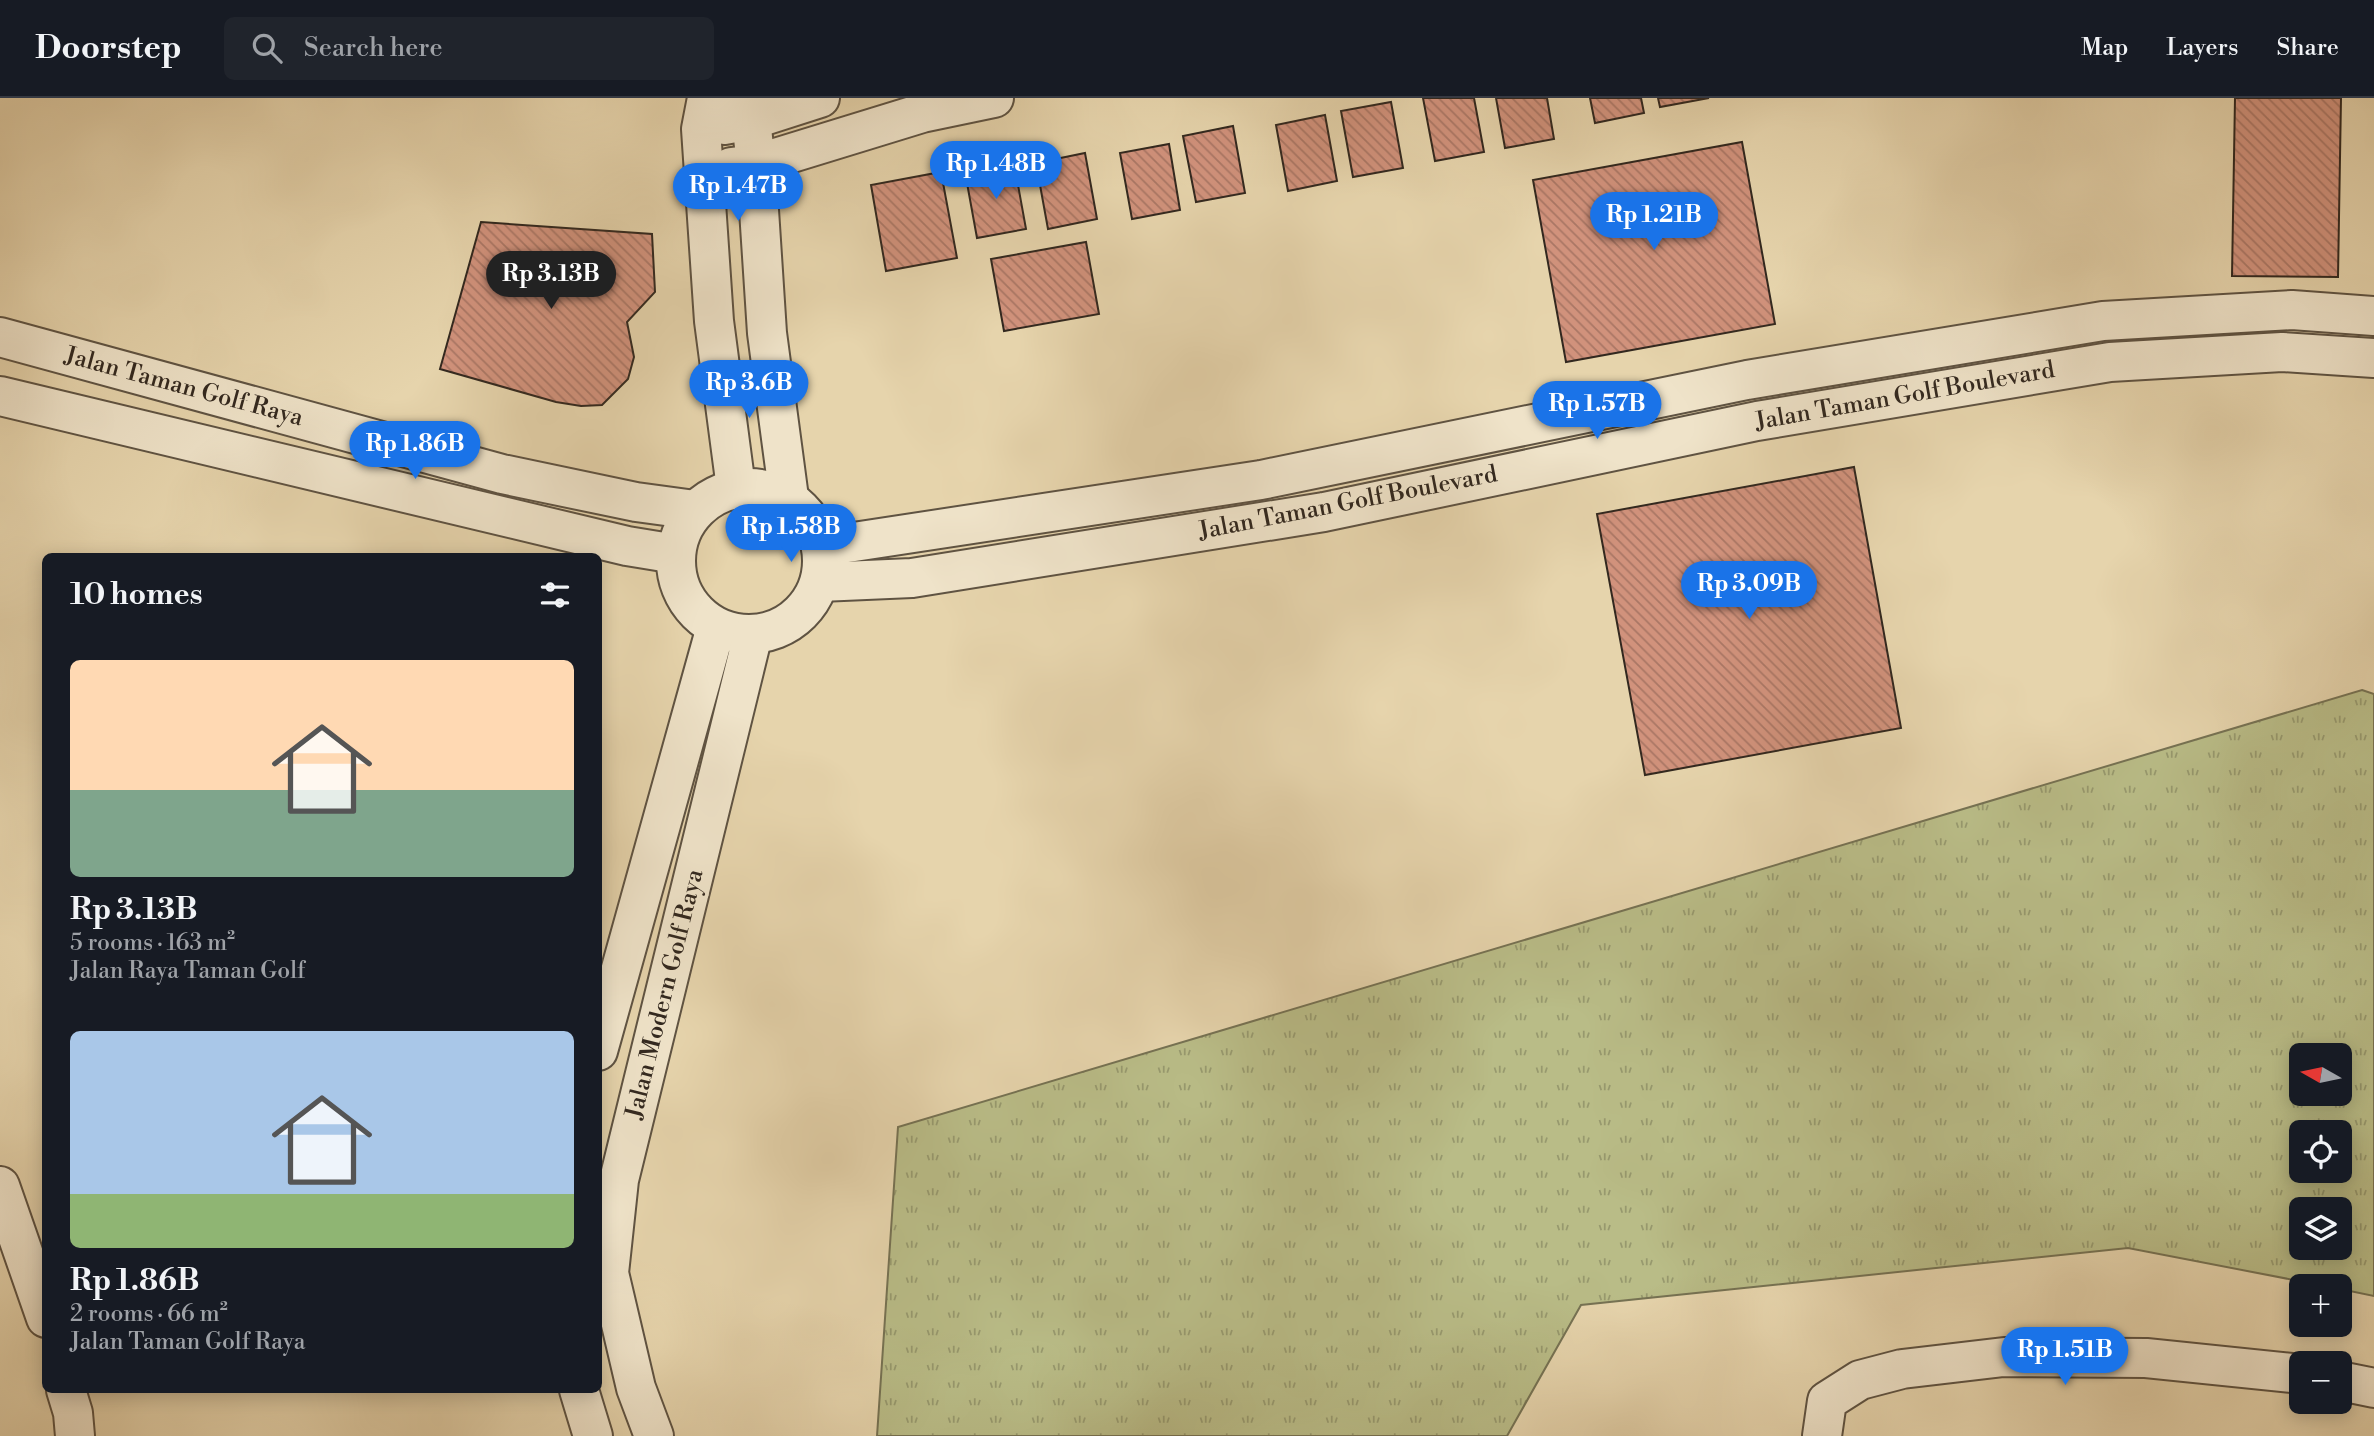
<!DOCTYPE html>
<meta charset="utf-8">
<style>
:root{--surface:#171b24;--page:#20242c;--text:#f1f3f6;--muted:#9ea1a6;--line:#363941;--accent:#1a73e8}
body{margin:0;font-family:"Libre Bodoni",serif;background:var(--page);color:var(--text);height:100vh;display:flex;flex-direction:column;font-size:26px;white-space:nowrap}
*{box-sizing:border-box;margin:0}
p{font-size:23px;color:var(--muted)}
.icon{flex:none;width:38px;height:38px;fill:none;stroke:currentColor;stroke-width:2;stroke-linecap:round;stroke-linejoin:round}
.map{position:relative;flex:1;overflow:hidden}
.sheet{position:absolute;left:42px;top:455px;width:560px;height:840px;display:flex;flex-direction:column;background:var(--surface);border-radius:10px;box-shadow:0 4px 18px #0003}
.sheet>*{flex:none}
.needle{width:46px;rotate:279deg}
.fabs{position:absolute;left:2289px;top:945px;display:grid;gap:14px}
.fabs a{display:grid;place-items:center;width:63px;height:63px;border-radius:10px;background:var(--surface);box-shadow:0 4px 18px #0003;font-size:35px}
.price{position:absolute;translate:-50% -60px;padding:0 16px;border-radius:24px;background:var(--accent);color:#fff;font-size:23px;line-height:46px;filter:drop-shadow(0 2px 4px #0008)}
.price::after{content:'';position:absolute;left:50%;top:42px;width:21px;height:16px;margin-left:-10px;background:inherit;clip-path:polygon(0 0,100% 0,50% 100%)}
.price.active{background:#222;color:#fff}
ul{padding:0;list-style:none}
li{display:grid;align-content:center;gap:14px;height:371px;padding:0 28px}
li span{display:grid;place-items:center;height:217px;border-radius:10px;color:#555}
li>.icon{margin-inline-start:auto}
span .icon{width:126px;height:126px;fill:#fffc;stroke-width:1}
li b{font-size:30px}
h2{display:flex;justify-content:space-between;align-items:center;height:84px;padding:0 28px;font-size:30px}
header{display:flex;align-items:center;gap:42px;box-sizing:border-box;height:98px;padding:0 35px;background:var(--surface);border-bottom:2px solid var(--line)}
header strong{font-size:33px}
nav{display:flex;gap:38px;margin-inline-start:auto;font-size:24px}
.search{width:490px;height:63px;background:var(--page);display:flex;align-items:center;gap:18px;box-sizing:border-box;padding:0 24px;border-radius:10px;color:var(--muted);font-size:26px}
.map>svg:first-child{display:block}
.grass{fill:url(#grass-tufts);stroke:#767253;stroke-width:2;fill-rule:evenodd}
.building{fill:url(#building-back-hatch);stroke:#32281f;stroke-width:2}
.lines{fill:none;stroke-linecap:round;stroke-linejoin:round}
.minor-casing{stroke:#5f5342;stroke-width:42}
.minor{stroke:#efe3c9;stroke-width:38}
.labels{text-anchor:middle;dominant-baseline:central;stroke-width:7;stroke-linejoin:round;paint-order:stroke}
.street-label{font-size:24px;fill:#32281f;stroke:#efe3c9}
</style>
<header>
<strong>Doorstep</strong>
<div class="search"><svg class="icon" aria-label="search" viewBox="0 0 24 24"><circle cx="10" cy="10" r="6"/><path d="M15 15l6 6"/></svg>Search here</div>
<nav><a>Map</a><a>Layers</a><a>Share</a></nav>
</header>
<div class="map">
<svg width="2374" height="1338" viewBox="0 0 2374 1338">
<defs>
<pattern id="grass-tufts" width="24" height="20" patternUnits="userSpaceOnUse" patternTransform="scale(1.75)"><rect width="24" height="20" fill="#b9bc87"/><path d="M3 7l-1-3M5 7V3M7 7l1-3M15 17l-1-3M17 17v-4M19 17l1-3" fill="none" stroke="#97996e"/></pattern>
<pattern id="building-back-hatch" width="6" height="6" patternUnits="userSpaceOnUse" patternTransform="scale(1.75)"><rect width="6" height="6" fill="#d1927c"/><path d="M-1 5l2 2M0 0l6 6M5-1l2 2" fill="none" stroke="#aa7765"/></pattern>
</defs>
<rect width="100%" height="100%" fill="#e6d4ac"/>
<filter id="stains"><feTurbulence type="fractalNoise" baseFrequency=".00286" numOctaves="4"/><feColorMatrix values="0 0 0 0 .2 0 0 0 0 .09 0 0 0 0 .02 0 0 0 .5 -.17"/></filter>
<radialGradient id="worn" r=".72"><stop offset=".6" stop-color="#630" stop-opacity="0"/><stop offset="1" stop-color="#630" stop-opacity=".3"/></radialGradient>
<path class="grass" d="M2362 592 2374 596V1198L2340 1191V1188H2325L2128 1150 1581 1207 1507 1338H877L898 1029ZM2301 957H2340V996H2301ZM2301 1034H2340V1073H2301ZM2301 1111H2340V1150H2301Z"/>
<g class="building">
<path d="M1423 0H1474L1484 54 1435 63Z"/>
<path d="M1496 0H1547L1554 41 1505 50Z"/>
<path d="M1590 0H1641L1644 15 1595 25Z"/>
<path d="M1658 0H1709L1660 9Z"/>
<path d="M2235 0H2341L2338 179 2232 178Z"/>
<path d="M1391 4 1403 70 1353 79 1341 13Z"/>
<path d="M1325 17 1337 83 1288 93 1276 27Z"/>
<path d="M1233 28 1245 95 1196 104 1183 38Z"/>
<path d="M1742 44 1775 226 1566 264 1533 82Z"/>
<path d="M1169 46 1180 112 1132 121 1120 55Z"/>
<path d="M1085 55 1097 121 1048 131 1036 65Z"/>
<path d="M1014 65 1026 131 977 140 965 74Z"/>
<path d="M941 74 957 160 886 173 871 87Z"/>
<path d="M481 124 652 136 655 194 627 224 634 259 628 281 602 307 581 308 556 304 440 271Z"/>
<path d="M1086 144 1099 216 1004 233 991 161Z"/>
<path d="M1854 369 1901 630 1645 677 1597 416Z"/>
</g>
<g class="lines">
<g class="minor-casing">
<g id="minor">
<path d="M707 0 701 31 714 223 736 390"/>
<path d="M738 0 751 22 756 66 767 235 789 400"/>
<path d="M724 27 751 22 820 0"/>
<path d="M731 69 756 66 922 15 994 0"/>
<path d="M0 239 502 376 636 404 695 412"/>
<path d="M0 298 627 448 676 456"/>
<circle cx="749" cy="463" r="73"/>
<path d="M821 449 1261 382 1747 282 2103 223 2292 212 2374 218"/>
<path d="M820 484 912 480 1324 414 1757 323 2110 264 2282 254 2374 260"/>
<path d="M598 953 716 529"/>
<path d="M0 1088 46 1220"/>
<path d="M2340 1283 2374 1290"/>
<path d="M66 1292 73 1315 75 1338"/>
<path d="M579 1292 593 1338"/>
<path d="M654 1338 636 1290 609 1175 619 1082 753 536"/>
<path d="M1822 1338 1827 1303 1860 1282 1902 1271 2004 1259 2146 1260 2301 1276"/>
</g>
</g>
<use href="#minor" class="minor"/>
</g>
<g class="labels">
<g class="street-label">
<text transform="translate(184 289) rotate(15)">Jalan Taman Golf Raya</text>
<text transform="translate(1905 298) rotate(-10)">Jalan Taman Golf Boulevard</text>
<text transform="translate(1348 405) rotate(-11)">Jalan Taman Golf Boulevard</text>
<text transform="translate(665 896) rotate(-76)">Jalan Modern Golf Raya</text>
</g>
</g>
<rect width="100%" height="100%" filter="url(#stains)"/>
<rect width="100%" height="100%" fill="url(#worn)"/>
</svg>
<div class="fabs">
<a><svg class="needle" viewBox="-14 -14 28 28"><path d="M0-13l5 13h-10z" fill="#e53935"/><path d="M0 13l5-13h-10z" fill="#9ea1a6"/></svg></a>
<a><svg class="icon" aria-label="locate" viewBox="0 0 24 24"><circle cx="12" cy="12" r="6"/><path d="M12 2v4M12 18v4M2 12h4M18 12h4"/></svg></a>
<a><svg class="icon" aria-label="layers" viewBox="0 0 24 24"><path d="M12 4l9 5-9 5-9-5zM3 14l9 5 9-5"/></svg></a>
<a>+</a>
<a>−</a>
</div>
<b class="price" style="left:996px;top:103px">Rp 1.48B</b>
<b class="price" style="left:738px;top:125px">Rp 1.47B</b>
<b class="price" style="left:1654px;top:154px">Rp 1.21B</b>
<b class="price active" style="left:551px;top:213px">Rp 3.13B</b>
<b class="price" style="left:749px;top:322px">Rp 3.6B</b>
<b class="price" style="left:1597px;top:343px">Rp 1.57B</b>
<b class="price" style="left:415px;top:383px">Rp 1.86B</b>
<b class="price" style="left:791px;top:466px">Rp 1.58B</b>
<b class="price" style="left:1749px;top:523px">Rp 3.09B</b>
<b class="price" style="left:2065px;top:1289px">Rp 1.51B</b>
<section class="sheet">
<h2>10 homes<svg class="icon" aria-label="filters" viewBox="0 0 24 24"><path d="M4 7h16M4 17h16"/><circle cx="9" cy="7" r="2"/><circle cx="15" cy="17" r="2"/></svg></h2>
<ul>
<li><span style="background:linear-gradient(#ffd9b3 60%,#7fa58c 0)"><svg class="icon" aria-label="home" viewBox="0 0 24 24"><path d="M3 11l9-7 9 7M6 9v11h12V9"/></svg></span><div><b>Rp 3.13B</b><p>5 rooms · 163 m²</p><p>Jalan Raya Taman Golf</p></div></li>
<li><span style="background:linear-gradient(#a9c7e8 75%,#8fb573 0)"><svg class="icon" aria-label="home" viewBox="0 0 24 24"><path d="M3 11l9-7 9 7M6 9v11h12V9"/></svg></span><div><b>Rp 1.86B</b><p>2 rooms · 66 m²</p><p>Jalan Taman Golf Raya</p></div></li>
</ul>
</section>
</div>
